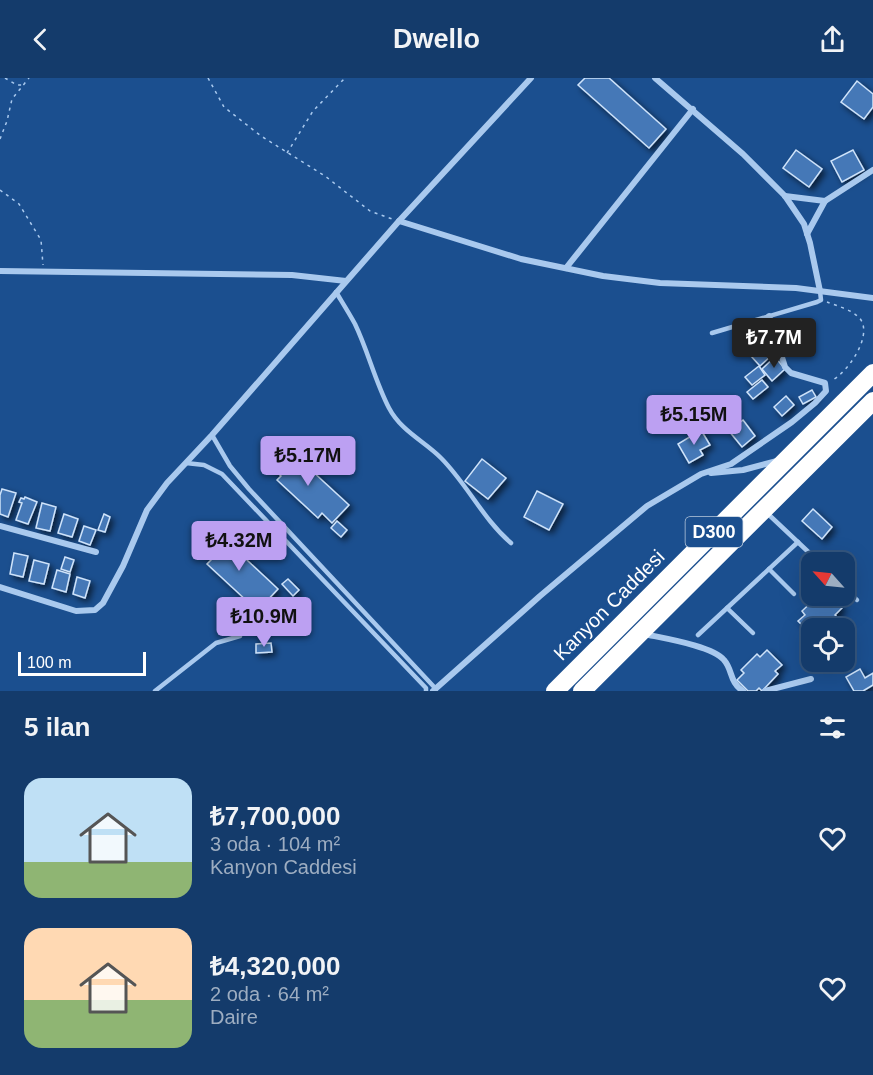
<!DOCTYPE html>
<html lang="tr">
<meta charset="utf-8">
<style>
:root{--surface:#143b6b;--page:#214673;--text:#f1f3f6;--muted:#9dadc1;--line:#33557e;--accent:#bca0f2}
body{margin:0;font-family:Arial,sans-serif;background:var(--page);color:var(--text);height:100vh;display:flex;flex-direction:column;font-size:22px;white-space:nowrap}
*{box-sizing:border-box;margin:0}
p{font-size:20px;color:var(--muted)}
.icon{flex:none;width:33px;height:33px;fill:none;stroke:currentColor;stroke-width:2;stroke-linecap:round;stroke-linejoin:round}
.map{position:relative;height:613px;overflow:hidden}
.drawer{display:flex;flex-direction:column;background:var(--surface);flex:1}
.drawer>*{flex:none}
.needle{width:39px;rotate:297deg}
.fabs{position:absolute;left:801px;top:474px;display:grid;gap:12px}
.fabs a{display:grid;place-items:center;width:54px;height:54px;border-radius:12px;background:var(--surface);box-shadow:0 6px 24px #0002,0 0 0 2px var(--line);font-size:30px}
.scale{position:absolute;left:18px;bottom:15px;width:128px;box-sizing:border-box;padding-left:6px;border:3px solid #fff;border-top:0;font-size:16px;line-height:21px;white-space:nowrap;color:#fff;-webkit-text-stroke:4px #1b4f8f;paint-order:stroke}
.price{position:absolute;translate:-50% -51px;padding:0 14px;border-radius:6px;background:var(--accent);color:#111;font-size:20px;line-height:39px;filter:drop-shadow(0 2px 3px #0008)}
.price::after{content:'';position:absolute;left:50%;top:36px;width:18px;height:14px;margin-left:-9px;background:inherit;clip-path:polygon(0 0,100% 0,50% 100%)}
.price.current{background:#222;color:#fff}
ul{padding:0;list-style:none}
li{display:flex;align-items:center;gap:18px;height:150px;padding:0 24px}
li span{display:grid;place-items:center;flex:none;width:168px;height:120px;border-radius:18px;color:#555}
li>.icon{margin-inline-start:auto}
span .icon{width:72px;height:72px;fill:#fffc;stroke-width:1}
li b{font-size:26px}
h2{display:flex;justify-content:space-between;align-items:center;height:72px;padding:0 24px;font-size:26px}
header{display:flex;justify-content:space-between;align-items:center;height:78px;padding:0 24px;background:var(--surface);font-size:27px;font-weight:700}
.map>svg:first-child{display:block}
.building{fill:#4478b7;stroke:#cfe3fa;stroke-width:1.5;filter:url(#shadow)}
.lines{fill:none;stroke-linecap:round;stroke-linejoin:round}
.path{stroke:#a9c9ee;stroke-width:1.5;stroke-dasharray:3 4.5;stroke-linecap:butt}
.lane{stroke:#a9c9ee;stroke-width:4.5}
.street{stroke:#a9c9ee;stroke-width:6}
.highway{stroke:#fff;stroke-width:18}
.labels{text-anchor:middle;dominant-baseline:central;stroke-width:5;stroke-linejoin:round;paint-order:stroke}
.shield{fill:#1b4f8f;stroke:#bbcadd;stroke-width:1.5}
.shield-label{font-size:18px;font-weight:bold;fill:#fff}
.street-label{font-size:20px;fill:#fff;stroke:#1b4f8f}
</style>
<header><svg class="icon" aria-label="back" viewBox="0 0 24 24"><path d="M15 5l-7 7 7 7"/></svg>Dwello<svg class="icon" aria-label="share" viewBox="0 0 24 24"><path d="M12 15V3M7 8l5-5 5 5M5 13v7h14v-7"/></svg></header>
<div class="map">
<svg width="873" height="613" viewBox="0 0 873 613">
<defs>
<filter id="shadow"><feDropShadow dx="3.5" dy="3.5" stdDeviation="3" flood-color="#0009"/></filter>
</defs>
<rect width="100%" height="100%" fill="#1b4f8f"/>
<g class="building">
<path d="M585 0H609L666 51 649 70 578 7Z"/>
<path d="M857 3 873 16V29L864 41 841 24Z"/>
<path d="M796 72 822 91 809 109 783 90Z"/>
<path d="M853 72 864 92 842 104 831 83Z"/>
<path d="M766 264 775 274 760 288 751 278Z"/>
<path d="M775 279 785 291 772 303 762 291Z"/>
<path d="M759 288 765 297 752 307 745 299Z"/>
<path d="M762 302 768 309 753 321 747 314Z"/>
<path d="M812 312 816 319 803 326 799 319Z"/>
<path d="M786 318 794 327 782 338 774 329Z"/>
<path d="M743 342 755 358 742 369 729 353Z"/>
<path d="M701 352 710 367 700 372 703 377 689 385 678 366Z"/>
<path d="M287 370 349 427 332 445 322 435 318 440 277 402 281 398 271 388Z"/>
<path d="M482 381 506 400 488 421 465 403Z"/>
<path d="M2 411 16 415 8 439 0 436V417Z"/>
<path d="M537 413 563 426 549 452 524 439Z"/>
<path d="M25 419 37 424 28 446 16 442 22 425 19 424 21 420 24 421Z"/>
<path d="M42 425 56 429 50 453 36 450Z"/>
<path d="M813 431 832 449 822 461 802 443Z"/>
<path d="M64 436 78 441 72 459 58 455Z"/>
<path d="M104 436 110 439 105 454 98 452Z"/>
<path d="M337 443 347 452 341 459 331 450Z"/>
<path d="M84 448 96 452 90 467 79 463Z"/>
<path d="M219 456 278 511 261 529 251 520 248 524 207 486 211 482 202 474Z"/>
<path d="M14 475 28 478 23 499 10 496Z"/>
<path d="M65 479 74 482 70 494 61 491Z"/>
<path d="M34 482 49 486 44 506 29 503Z"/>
<path d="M57 492 70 496 66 514 52 510Z"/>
<path d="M77 499 90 503 85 520 73 516Z"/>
<path d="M288 501 299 512 293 518 282 506Z"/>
<path d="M825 518H831L842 530 835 537 838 540 827 550H812V557L798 543 805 537 802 533 817 519 820 522Z"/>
<path d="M271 565 272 574 256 575V566Z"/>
<path d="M767 572 782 587 775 593 778 596 762 613 759 610 756 613H748L737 602 744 595 741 592 757 576 760 579Z"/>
<path d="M860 591 865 600 873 595V607L863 613H854L846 599Z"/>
</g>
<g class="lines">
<g class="path">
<path d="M5 0 17 7H23"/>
<path d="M208 0 224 29 261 58 325 98 370 133 392 141"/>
<path d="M0 61 7 43 12 21 29 0"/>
<path d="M287 75 313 33 345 0"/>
<path d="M0 112 19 126 41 162 43 187"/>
<path d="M827 224C837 228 854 232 861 242 872 260 847 295 831 303"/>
</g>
<g class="lane">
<path d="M336 214C342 224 349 235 355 246 368 273 375 303 389 330 401 353 424 363 441 380 467 406 483 441 511 465"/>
<path d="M712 255 817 224 821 222 820 213"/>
<path d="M212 357 230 388 249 411 436 611"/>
<path d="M186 385 204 387 222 396 426 610V613"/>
<path d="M767 435 819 484"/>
<path d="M769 491 794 516"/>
<path d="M844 509 857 522"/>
<path d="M727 530 753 555"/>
<path d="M698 557 798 464"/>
<path d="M155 613 216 565 240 558"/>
</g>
<g class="street">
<path d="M655 0 743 76 785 118 804 146 810 165 820 213"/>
<path d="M785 118 825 123 807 156"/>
<path d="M825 123 873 92"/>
<path d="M399 143 521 181 603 198 660 205 796 210 873 220"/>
<path d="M566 190 693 31"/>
<path d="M0 193 292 197 346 203"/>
<path d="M711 395 743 392 777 383"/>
<path d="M0 448 96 474"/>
<path d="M0 509 76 533 95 532 103 525 123 488 147 432 167 405 212 357 399 143 531 0"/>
<path d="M644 556C662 560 713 568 724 582 733 592 729 604 743 613"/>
<path d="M433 613 540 518 647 428 701 396 731 386 792 344 815 325 826 313 825 305 791 295 785 289 769 238"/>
<path d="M765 613 811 601"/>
</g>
<g class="highway">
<path d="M555 613 873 295"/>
<path d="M582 613 873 323"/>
</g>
</g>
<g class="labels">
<rect class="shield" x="685.5" y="439" width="57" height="30" rx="4.5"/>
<g class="shield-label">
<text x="714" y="454">D300</text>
</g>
<g class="street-label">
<text transform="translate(609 527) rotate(-45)">Kanyon Caddesi</text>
</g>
</g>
</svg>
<div class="fabs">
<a><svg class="needle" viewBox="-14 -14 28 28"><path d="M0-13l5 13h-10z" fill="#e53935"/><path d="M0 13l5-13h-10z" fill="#9dadc1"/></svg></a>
<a><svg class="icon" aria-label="locate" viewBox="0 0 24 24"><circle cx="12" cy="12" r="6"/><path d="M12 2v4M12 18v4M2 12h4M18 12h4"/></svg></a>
</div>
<div class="scale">100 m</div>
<b class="price current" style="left:774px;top:291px">₺7.7M</b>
<b class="price" style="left:694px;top:368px">₺5.15M</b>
<b class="price" style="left:308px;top:409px">₺5.17M</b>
<b class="price" style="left:239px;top:494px">₺4.32M</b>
<b class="price" style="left:264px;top:570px">₺10.9M</b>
</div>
<section class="drawer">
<h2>5 ilan<svg class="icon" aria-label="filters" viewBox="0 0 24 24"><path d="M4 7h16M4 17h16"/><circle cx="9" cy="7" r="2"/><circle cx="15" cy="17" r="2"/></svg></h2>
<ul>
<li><span style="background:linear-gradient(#bfe0f5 70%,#8fb573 0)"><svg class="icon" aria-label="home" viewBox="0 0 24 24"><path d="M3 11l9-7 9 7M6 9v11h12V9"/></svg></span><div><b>₺7,700,000</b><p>3 oda · 104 m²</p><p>Kanyon Caddesi</p></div><svg class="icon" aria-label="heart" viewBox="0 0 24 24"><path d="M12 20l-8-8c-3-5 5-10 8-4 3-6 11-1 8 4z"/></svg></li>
<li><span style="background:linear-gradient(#ffd9b3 60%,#8fb573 0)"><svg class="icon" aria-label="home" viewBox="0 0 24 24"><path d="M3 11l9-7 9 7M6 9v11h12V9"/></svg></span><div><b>₺4,320,000</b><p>2 oda · 64 m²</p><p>Daire</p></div><svg class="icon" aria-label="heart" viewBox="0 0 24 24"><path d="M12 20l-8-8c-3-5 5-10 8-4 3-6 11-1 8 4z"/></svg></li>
</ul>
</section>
